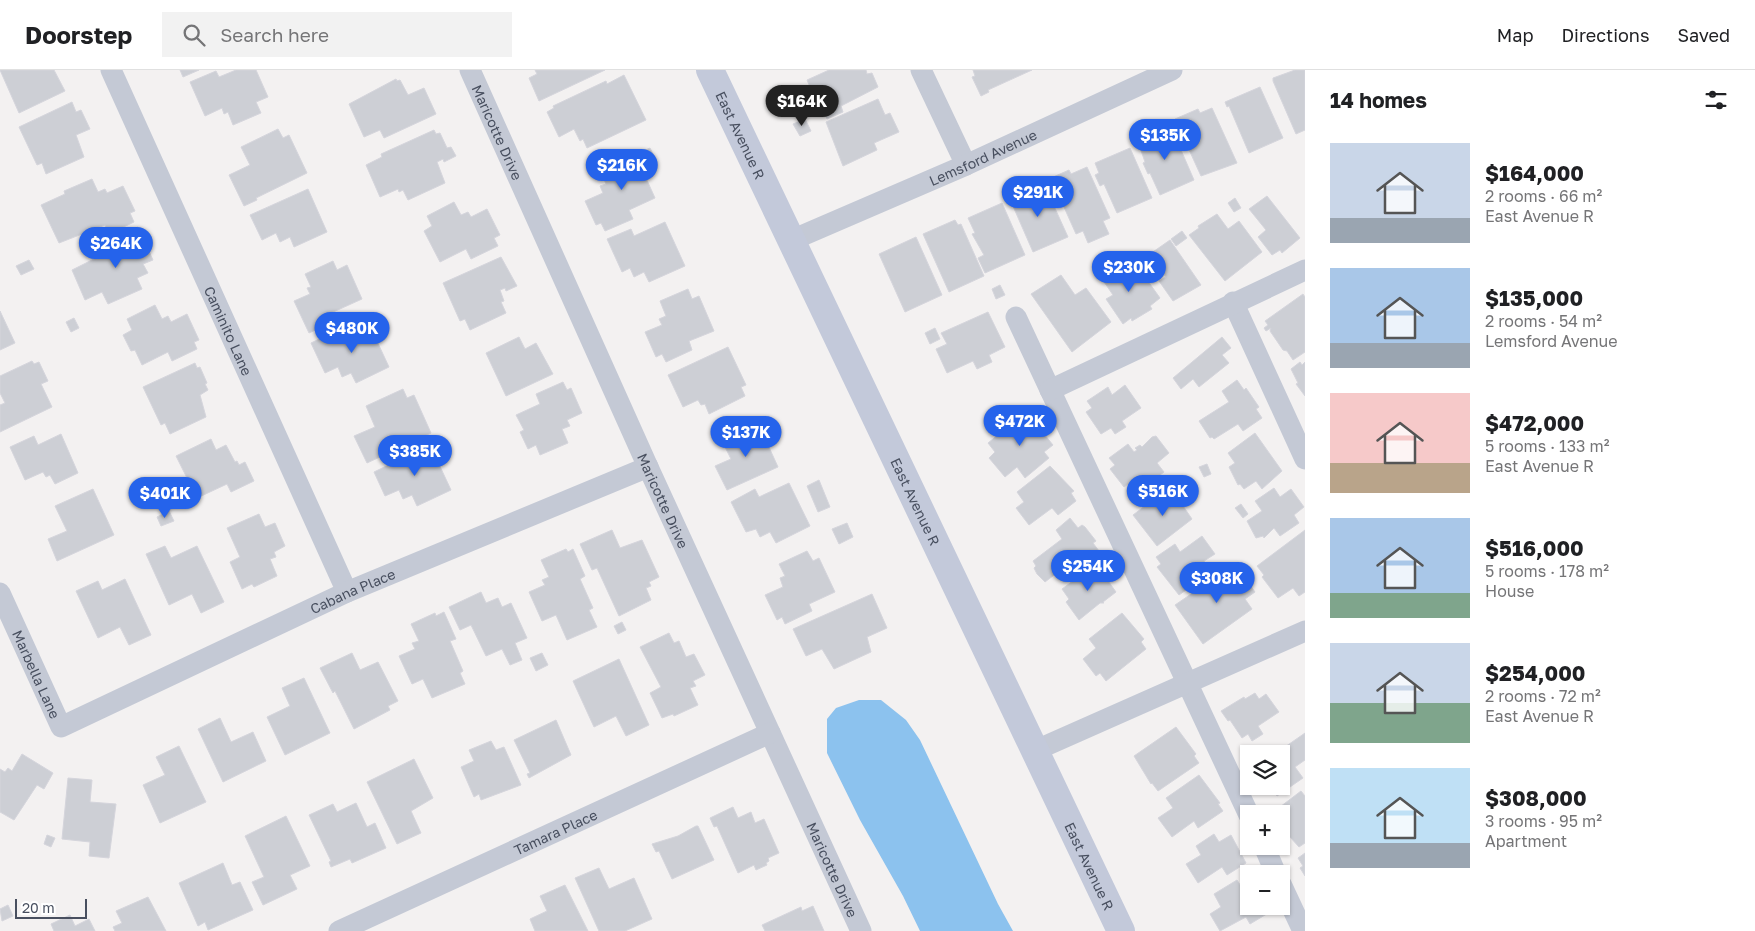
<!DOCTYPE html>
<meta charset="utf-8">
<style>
:root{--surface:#fff;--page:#f2f2f2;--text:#202124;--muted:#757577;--line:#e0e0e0;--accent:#2563eb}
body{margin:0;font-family:"Golos Text",sans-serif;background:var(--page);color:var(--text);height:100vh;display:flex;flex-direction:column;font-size:19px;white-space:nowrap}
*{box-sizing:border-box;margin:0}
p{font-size:16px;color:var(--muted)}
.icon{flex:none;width:28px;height:28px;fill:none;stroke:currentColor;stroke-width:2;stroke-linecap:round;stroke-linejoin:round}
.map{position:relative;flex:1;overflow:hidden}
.drawer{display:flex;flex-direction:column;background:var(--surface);width:450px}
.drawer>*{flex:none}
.fabs{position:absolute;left:1240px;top:675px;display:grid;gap:10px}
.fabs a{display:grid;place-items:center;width:50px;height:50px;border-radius:0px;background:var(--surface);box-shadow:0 1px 4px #0004;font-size:25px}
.scale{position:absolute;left:15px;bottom:12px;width:72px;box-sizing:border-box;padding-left:5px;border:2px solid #484f5f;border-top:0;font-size:14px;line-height:18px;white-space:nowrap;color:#484f5f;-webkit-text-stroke:4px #fff;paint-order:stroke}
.price{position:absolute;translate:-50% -42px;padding:0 11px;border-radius:18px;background:var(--accent);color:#fff;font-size:16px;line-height:32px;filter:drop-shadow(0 1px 2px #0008)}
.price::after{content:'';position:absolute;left:50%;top:30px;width:15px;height:11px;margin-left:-8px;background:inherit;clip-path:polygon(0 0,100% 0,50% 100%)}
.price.current{background:#222;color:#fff}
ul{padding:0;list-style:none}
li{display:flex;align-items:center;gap:15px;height:125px;padding:0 25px}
li span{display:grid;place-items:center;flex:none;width:140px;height:100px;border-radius:0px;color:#555}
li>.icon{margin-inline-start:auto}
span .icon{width:60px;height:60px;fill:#fffc;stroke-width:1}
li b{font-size:21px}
h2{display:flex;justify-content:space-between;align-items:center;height:60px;padding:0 25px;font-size:21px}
header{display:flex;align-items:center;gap:30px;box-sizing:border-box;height:70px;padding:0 25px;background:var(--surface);border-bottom:1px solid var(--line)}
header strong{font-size:24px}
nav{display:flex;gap:28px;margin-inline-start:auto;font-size:18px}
.search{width:350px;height:45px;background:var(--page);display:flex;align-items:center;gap:12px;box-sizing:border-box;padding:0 18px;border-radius:0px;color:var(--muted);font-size:19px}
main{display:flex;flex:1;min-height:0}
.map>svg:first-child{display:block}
.water{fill:#8cc2ee}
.building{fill:#cdcfd5;stroke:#d5d5dc}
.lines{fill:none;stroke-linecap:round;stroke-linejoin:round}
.minor{stroke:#c4c9d5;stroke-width:21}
.secondary{stroke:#c3c9da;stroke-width:28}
.labels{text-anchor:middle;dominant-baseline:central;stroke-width:5;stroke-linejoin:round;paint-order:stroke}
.street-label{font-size:14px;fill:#484f5f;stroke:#fff}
</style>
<header>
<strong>Doorstep</strong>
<div class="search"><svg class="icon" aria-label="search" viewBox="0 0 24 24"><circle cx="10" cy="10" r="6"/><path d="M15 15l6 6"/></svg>Search here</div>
<nav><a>Map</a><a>Directions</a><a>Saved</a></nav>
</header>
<main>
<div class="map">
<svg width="1305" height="861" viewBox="0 0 1305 861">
<rect width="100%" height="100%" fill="#f3f1f1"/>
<path class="water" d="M859 630H881L906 650 920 670 998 834 1013 861H920L903 826 860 750 827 683V649L836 638Z"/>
<g class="building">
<path d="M0 0H54L65 21 19 43Z"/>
<path d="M180 0H199L183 7Z"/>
<path d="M236 0H256L268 27 256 32 261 43 233 55 228 42 224 44 222 38 205 46 190 12 216 1 219 7Z"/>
<path d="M535 0H605L539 31 529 8 537 4Z"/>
<path d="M829 0H866L867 4 872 3 878 17 841 36 843 42 827 49 825 43 822 45 807 10Z"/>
<path d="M973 0H1032L988 20 989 22 981 26 972 7 975 6Z"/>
<path d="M1295 0H1305V60L1296 64 1273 11V8Z"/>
<path d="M624 5 646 50 587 78 583 69 580 71 574 59 559 67 547 42 554 38 553 36 606 11 607 14Z"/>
<path d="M396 9 397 11 400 10 408 25 424 18 436 44 384 68 380 60 364 67 349 34Z"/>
<path d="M1260 17 1283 68 1249 83 1229 36 1227 37 1225 32Z"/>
<path d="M878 29 885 45 890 43 899 62 874 73 877 80 843 96 826 52Z"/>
<path d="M72 32 76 42 81 40 90 59 76 65 84 87 46 104 42 93 37 95 19 57Z"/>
<path d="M1212 38 1237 93 1201 106 1175 49 1198 39 1200 43Z"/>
<path d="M805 49 811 61 800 66 793 54Z"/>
<path d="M1171 57 1194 110 1160 125 1150 103 1148 104 1143 93 1145 92 1137 69Z"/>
<path d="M278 59 283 68 289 65 307 103 256 128 257 130 244 136 229 105 250 95 241 77Z"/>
<path d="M434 60 436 64 440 63 447 78 451 77 456 86 444 92 443 89 437 92 445 113 408 130 403 120 399 122 398 119 380 127 366 95 382 87 381 84Z"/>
<path d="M650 78 656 90 641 97 655 128 629 140 633 149 605 161 601 153 596 155 585 131 603 123 600 116 606 114 600 100Z"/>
<path d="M1130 78 1152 128 1117 143 1104 114 1100 116 1095 105 1099 103 1095 93Z"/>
<path d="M1087 97 1110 148 1103 151 1109 164 1088 173 1083 161 1076 164 1051 108 1069 100 1071 104Z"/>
<path d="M92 109 98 122 105 119 107 123 123 116 135 141 130 143 134 152 109 164 105 155 59 173 41 135 65 124 64 121Z"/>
<path d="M1044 114 1068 167 1033 182 1009 127Z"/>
<path d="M308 119 327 162 294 177 290 167 280 172 276 163 262 170 250 145Z"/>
<path d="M1267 126 1300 168 1282 183 1280 180 1272 185 1258 167 1266 160 1249 139Z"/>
<path d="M1235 128 1241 138 1234 142 1228 133Z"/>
<path d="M454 132 461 145 468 142 471 147 487 139 500 165 494 168 498 176 471 189 466 179 440 192 424 161 432 156 427 146Z"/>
<path d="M1002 133 1025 185 985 203 978 188 984 185 972 164 975 163 968 148Z"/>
<path d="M1217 144 1228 159 1239 151 1262 182 1225 211 1189 165 1199 158 1198 156Z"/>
<path d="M955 150 958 155 961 154 984 206 949 222 923 164Z"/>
<path d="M665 152 685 196 649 212 644 202 634 207 630 198 622 202 607 169 631 159 634 166Z"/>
<path d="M138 157 153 190 143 194 148 203 137 208 142 219 108 234 102 222 85 230 72 200 118 177 113 169Z"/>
<path d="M1182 161 1187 168 1176 176 1171 169Z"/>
<path d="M916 167 942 225 905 242 879 184Z"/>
<path d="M1170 170 1201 215 1173 231 1159 211 1166 207 1150 184Z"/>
<path d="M501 187 517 216 506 221 505 218 500 220 504 231 501 232 506 243 470 260 465 249 460 251 443 213Z"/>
<path d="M29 190 34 199 21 205 16 196Z"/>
<path d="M333 191 337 200 347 195 362 229 331 243 335 251 309 263 294 231 310 224 307 218 311 217 305 204Z"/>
<path d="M1120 193 1129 207 1140 200 1160 228 1150 236 1152 239 1132 251 1131 248 1123 254 1106 229 1113 225 1100 206Z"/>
<path d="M1061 205 1075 225 1086 218 1111 252 1072 282 1031 224Z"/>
<path d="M1000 215 1005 225 996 229 992 219Z"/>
<path d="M688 219 692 229 699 226 714 261 689 271 692 280 666 292 662 284 656 287 645 262 662 255 659 249 666 246 660 231Z"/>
<path d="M1303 224 1305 227V282L1293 290 1287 281 1283 280 1270 261 1271 258 1266 261 1264 258 1268 255 1265 251Z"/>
<path d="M155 235 162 249 168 246 171 252 187 244 199 270 194 272 197 279 172 291 168 282 142 295 135 280 131 281 123 265 132 260 127 249Z"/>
<path d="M0 241 15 273 0 280Z"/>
<path d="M988 242 1005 277 989 285 992 292 977 299 973 291 947 303 936 279 947 274 941 263Z"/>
<path d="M74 248 79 258 71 262 66 252Z"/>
<path d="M369 254 389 297 356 313 351 303 342 307 338 297 325 303 311 273 334 262 337 268Z"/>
<path d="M935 258 940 269 930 274 925 263Z"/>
<path d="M519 267 525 279 536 273 553 304 506 326 486 283Z"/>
<path d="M1222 267 1231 278 1222 285 1229 293 1199 317 1193 309 1181 319 1173 308Z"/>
<path d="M728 277 746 315 741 317 745 326 709 344 705 334 701 335 698 330 683 337 668 305Z"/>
<path d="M32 291 34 294 39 292 48 311 41 314 52 337 0 362V335L5 333 0 323V306Z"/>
<path d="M1300 292 1302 295 1305 292V326L1296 314 1298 313 1291 299Z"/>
<path d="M195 293 197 298 200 297 207 313 205 314 208 320 200 325 206 347 170 364 165 353 161 355 143 317Z"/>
<path d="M1237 310 1244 320 1246 318 1259 337 1256 339 1262 348 1243 361 1238 354 1214 369 1212 367 1210 368 1199 351 1229 332 1222 321Z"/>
<path d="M563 312 567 320 571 318 582 343 567 350 570 356 562 359 568 373 540 385 536 375 528 379 520 362 524 360 516 345 540 334 536 324Z"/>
<path d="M1125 315 1141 338 1122 351 1126 357 1115 364 1111 358 1101 364 1086 342 1092 338 1087 331 1108 317 1112 325Z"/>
<path d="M403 319 407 328 414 325 431 363 367 393 354 366 375 357 366 336Z"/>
<path d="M1026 342 1053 375 1044 382 1049 388 1025 408 1017 397 1005 407 989 388 995 382 988 373Z"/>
<path d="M752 356 757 367 763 364 778 397 727 420 715 396 731 389 723 373 727 371 725 368Z"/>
<path d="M1255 363 1282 401 1262 419 1256 411 1244 419 1240 414 1238 415 1229 397 1235 393 1228 383Z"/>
<path d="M61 364 78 403 55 414 50 405 46 407 43 402 25 410 10 377 34 366 38 375Z"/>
<path d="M1156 366 1169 383 1157 393 1164 402 1136 423 1128 414 1124 417 1110 399 1115 395 1109 388 1128 374 1134 382 1137 380 1135 378 1140 375 1142 377 1152 367Z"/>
<path d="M211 369 216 380 226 375 235 392 237 391 239 395 245 392 254 411 231 422 227 414 197 428 176 386Z"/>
<path d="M430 375 451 420 417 436 412 425 403 429 399 420 385 426 374 402Z"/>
<path d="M1207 394 1211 404 1204 407 1199 397Z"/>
<path d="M1050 396 1074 421 1071 423 1076 431 1058 445 1052 438 1029 455 1016 438 1024 432 1017 422Z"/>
<path d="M819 410 830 437 818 442 807 416Z"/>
<path d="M789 413 810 456 776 473 770 462 760 467 756 459 746 462 731 432 755 419 759 427Z"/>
<path d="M1170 417 1192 449 1157 476 1133 445Z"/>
<path d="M1274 418 1280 427 1291 419 1304 437 1294 445 1299 453 1280 466 1274 458 1264 468 1263 466 1256 468 1247 451 1262 441 1255 431Z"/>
<path d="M93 419 114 465 57 491 48 469 67 461 55 436Z"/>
<path d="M1241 434 1248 444 1243 448 1235 438Z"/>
<path d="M169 441 174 451 161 456 157 447Z"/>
<path d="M259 444 265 457 275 453 285 476 274 482 276 487 270 489 277 506 254 517 252 514 242 519 230 492 240 487 227 458Z"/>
<path d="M1070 448 1078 458 1082 455 1085 457 1096 471 1093 473 1099 481 1080 496 1075 489 1045 512 1037 504 1034 498 1036 496 1033 491 1062 469 1056 460Z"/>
<path d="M847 453 853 467 839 474 832 459Z"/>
<path d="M612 460 620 478 642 470 659 507 649 512 651 516 646 518 651 530 619 546 597 498 592 500 580 474Z"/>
<path d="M1305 460V522L1299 526 1293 518 1278 528 1262 507 1264 505 1257 496Z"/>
<path d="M1202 466 1215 484 1204 491 1211 502 1179 525 1157 497 1161 494 1156 487 1175 474 1180 482Z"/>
<path d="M165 476 171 488 197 476 224 532 201 543 192 524 169 535 146 484Z"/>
<path d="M566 479 568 482 573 479 585 506 580 509 593 538 589 540 597 557 567 570 556 545 542 551 529 522 545 515 542 510 549 507 541 490Z"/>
<path d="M807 481 813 491 819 488 835 522 809 534 812 541 785 554 782 547 777 550 765 525 783 517 780 508 785 506 779 494Z"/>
<path d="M1096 494 1116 522 1103 532 1104 533H1100L1079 550 1066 532 1069 529 1062 519Z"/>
<path d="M1232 496 1237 503 1240 501 1255 522 1245 529 1252 539 1203 574 1175 535Z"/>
<path d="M125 509 151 565 129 575 120 557 98 568 76 521 98 511 102 520Z"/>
<path d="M481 522 486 533 498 528 502 537 511 533 527 568 515 573 522 590 510 595 502 579 486 586 471 555 460 560 449 537Z"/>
<path d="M872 524 887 558 867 567 871 582 834 599 822 579 806 586 793 559Z"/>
<path d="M444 542 456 569 450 571 463 601 460 603 465 614 432 628 423 609 412 614 399 586 415 579 412 573 419 571 411 554 435 543 436 546Z"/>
<path d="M1122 543 1144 569 1141 572 1146 579 1106 611 1100 603 1096 606 1083 589 1096 578 1089 569Z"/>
<path d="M622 552 626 560 618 564 614 556Z"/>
<path d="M669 563 674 573 679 571 686 587 694 584 705 605 693 611 696 616 690 618 698 635 674 646 673 644 662 648 650 623 661 617 640 577Z"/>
<path d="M352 583 360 600 378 592 398 631 388 636 390 640 354 659 335 621 333 623 320 598Z"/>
<path d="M542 583 548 595 536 601 530 588Z"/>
<path d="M619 589 649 655 626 666 616 646 594 657 573 611Z"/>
<path d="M304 608 330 663 285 685 267 647 290 636 282 618Z"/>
<path d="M1255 623 1259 629 1266 624 1279 642 1258 656 1263 664 1252 671 1248 664 1242 668 1230 650 1228 651 1221 641 1244 627 1245 629Z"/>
<path d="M220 648 231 672 253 662 266 691 223 712 198 659Z"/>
<path d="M556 650 571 685 529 708 527 704 530 703 514 670Z"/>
<path d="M1176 657 1196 684 1194 686 1199 693 1158 721 1152 713 1151 714 1134 686Z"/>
<path d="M1305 663V690L1295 697 1303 708 1277 726 1270 716H1281V684H1275L1277 682 1276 679 1280 676 1282 679Z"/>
<path d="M491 671 496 680 504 677 521 715 481 730 479 724 474 727 461 697 474 691 469 680Z"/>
<path d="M179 676 206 732 160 753 143 715 165 705 156 687Z"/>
<path d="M1269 676 1275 684H1257Z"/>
<path d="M22 684 53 703 44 719 37 715 14 750 0 742V699L5 702 8 698 12 701Z"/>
<path d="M414 689 433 728 411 741 421 763 397 774 367 712Z"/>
<path d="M1199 705 1220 733 1218 734 1223 741 1198 758 1194 751 1172 767 1158 748 1173 738 1166 728Z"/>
<path d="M68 708 92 710 90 732 116 734 109 788 89 786 90 772 62 769Z"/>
<path d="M1301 721 1305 726V773L1299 777 1281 757V744L1276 740Z"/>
<path d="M356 733 367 757 375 753 386 778 352 793 350 789 331 797 329 792 331 791 309 745 333 734 337 742Z"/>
<path d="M733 737 738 748 751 742 755 753 764 749 779 783 768 788 769 791 766 793 767 795 756 800 754 795 738 803 717 756 714 757 710 748Z"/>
<path d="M286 746 310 796 290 805 297 819 263 835 252 812 264 807 245 766Z"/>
<path d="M696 756H698L714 790 672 809 659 781 656 782 652 774 678 766Z"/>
<path d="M1214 764 1219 772 1231 765 1246 793 1227 805 1222 797 1198 813 1186 794 1201 785 1196 776Z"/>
<path d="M47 765 55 768 51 777 44 774Z"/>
<path d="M1305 783V806L1300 798 1303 796 1298 788Z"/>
<path d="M223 793 232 815 240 812 253 840 208 860 205 852 198 856 179 813Z"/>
<path d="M599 798 609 819 634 808 652 849 625 861H599L575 808Z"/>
<path d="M1237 810 1244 821 1249 818V836H1267L1270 842 1250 854 1246 847 1220 861 1210 844 1221 837 1214 824Z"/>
<path d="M565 815 588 861H535L530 849 547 841 540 826Z"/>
<path d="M148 827 166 861H115L113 857 122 853 116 841Z"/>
<path d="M8 835 13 846 2 851 0 839Z"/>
<path d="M813 836 824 861H765L762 855 801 837 802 841Z"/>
<path d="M70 845 75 856 89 849 95 861H54L51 854Z"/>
</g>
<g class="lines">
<g class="minor">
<path id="s1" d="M111 0 347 522"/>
<path id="s2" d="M470 0 648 397 861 861"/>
<path d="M921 0 966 95"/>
<path id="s3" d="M792 170 966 95 1172 0"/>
<path d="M1233 232 1305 389"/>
<path d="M1016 247 1249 745"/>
<path d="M1050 320 1305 200"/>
<path id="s4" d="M0 523 61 657 347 522 648 397"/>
<path d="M1034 681 1305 561"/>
<path d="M1264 776 1276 804"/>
<path d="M1281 814 1303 861"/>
<path id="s5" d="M339 861 770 663"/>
</g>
<path class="secondary" id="s6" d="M710 0 1121 861"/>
</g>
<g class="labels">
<g class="street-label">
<text stroke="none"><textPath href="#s2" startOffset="68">Maricotte Drive</textPath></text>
<text stroke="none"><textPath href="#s6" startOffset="72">East Avenue R</textPath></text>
<text stroke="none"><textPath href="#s3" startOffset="208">Lemsford Avenue</textPath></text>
<text stroke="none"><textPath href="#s1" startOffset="286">Caminito Lane</textPath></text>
<text stroke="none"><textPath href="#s2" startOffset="472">Maricotte Drive</textPath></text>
<text stroke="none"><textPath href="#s6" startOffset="478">East Avenue R</textPath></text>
<text stroke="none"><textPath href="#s4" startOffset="469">Cabana Place</textPath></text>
<text stroke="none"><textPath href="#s4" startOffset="89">Marbella Lane</textPath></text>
<text stroke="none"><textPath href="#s5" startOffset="238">Tamara Place</textPath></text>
<text stroke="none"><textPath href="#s6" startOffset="882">East Avenue R</textPath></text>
<text stroke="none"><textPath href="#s2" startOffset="878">Maricotte Drive</textPath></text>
</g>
</g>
</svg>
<div class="fabs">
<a><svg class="icon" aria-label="layers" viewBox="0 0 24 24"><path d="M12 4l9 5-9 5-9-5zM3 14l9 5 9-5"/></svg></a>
<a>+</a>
<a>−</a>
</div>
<div class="scale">20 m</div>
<b class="price current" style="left:802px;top:57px">$164K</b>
<b class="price" style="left:1165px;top:91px">$135K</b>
<b class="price" style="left:622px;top:121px">$216K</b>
<b class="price" style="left:1038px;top:148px">$291K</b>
<b class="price" style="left:116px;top:199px">$264K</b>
<b class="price" style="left:1129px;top:223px">$230K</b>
<b class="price" style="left:352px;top:284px">$480K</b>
<b class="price" style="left:1020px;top:377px">$472K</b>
<b class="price" style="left:746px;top:388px">$137K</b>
<b class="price" style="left:415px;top:407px">$385K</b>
<b class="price" style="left:1163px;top:447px">$516K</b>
<b class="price" style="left:165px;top:449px">$401K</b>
<b class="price" style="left:1088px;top:522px">$254K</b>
<b class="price" style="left:1217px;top:534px">$308K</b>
</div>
<section class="drawer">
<h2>14 homes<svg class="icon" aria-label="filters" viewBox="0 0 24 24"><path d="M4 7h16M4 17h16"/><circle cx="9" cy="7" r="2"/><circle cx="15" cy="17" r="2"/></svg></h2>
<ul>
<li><span style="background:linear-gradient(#c9d6e8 75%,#9aa5b1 0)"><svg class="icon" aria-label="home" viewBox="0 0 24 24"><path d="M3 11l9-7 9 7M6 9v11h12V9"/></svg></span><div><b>$164,000</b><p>2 rooms · 66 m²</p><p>East Avenue R</p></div></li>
<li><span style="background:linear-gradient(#a9c7e8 75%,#9aa5b1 0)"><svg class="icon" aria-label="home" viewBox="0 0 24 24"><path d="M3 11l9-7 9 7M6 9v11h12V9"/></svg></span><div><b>$135,000</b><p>2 rooms · 54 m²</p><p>Lemsford Avenue</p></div></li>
<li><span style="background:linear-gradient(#f6c9c9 70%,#b9a48a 0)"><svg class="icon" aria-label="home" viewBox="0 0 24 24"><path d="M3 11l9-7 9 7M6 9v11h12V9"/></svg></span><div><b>$472,000</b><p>5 rooms · 133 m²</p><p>East Avenue R</p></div></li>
<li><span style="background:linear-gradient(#a9c7e8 75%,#7fa58c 0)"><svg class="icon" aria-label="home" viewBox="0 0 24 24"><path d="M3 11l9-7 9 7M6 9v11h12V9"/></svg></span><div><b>$516,000</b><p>5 rooms · 178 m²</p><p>House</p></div></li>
<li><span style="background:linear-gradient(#c9d6e8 60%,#7fa58c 0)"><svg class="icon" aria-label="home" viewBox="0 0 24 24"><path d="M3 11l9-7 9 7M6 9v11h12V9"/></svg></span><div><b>$254,000</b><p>2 rooms · 72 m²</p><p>East Avenue R</p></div></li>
<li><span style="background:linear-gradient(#bfe0f5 75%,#9aa5b1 0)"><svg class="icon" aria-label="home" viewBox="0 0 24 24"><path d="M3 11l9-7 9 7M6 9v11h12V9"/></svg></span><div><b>$308,000</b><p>3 rooms · 95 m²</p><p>Apartment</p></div></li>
</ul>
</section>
</main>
